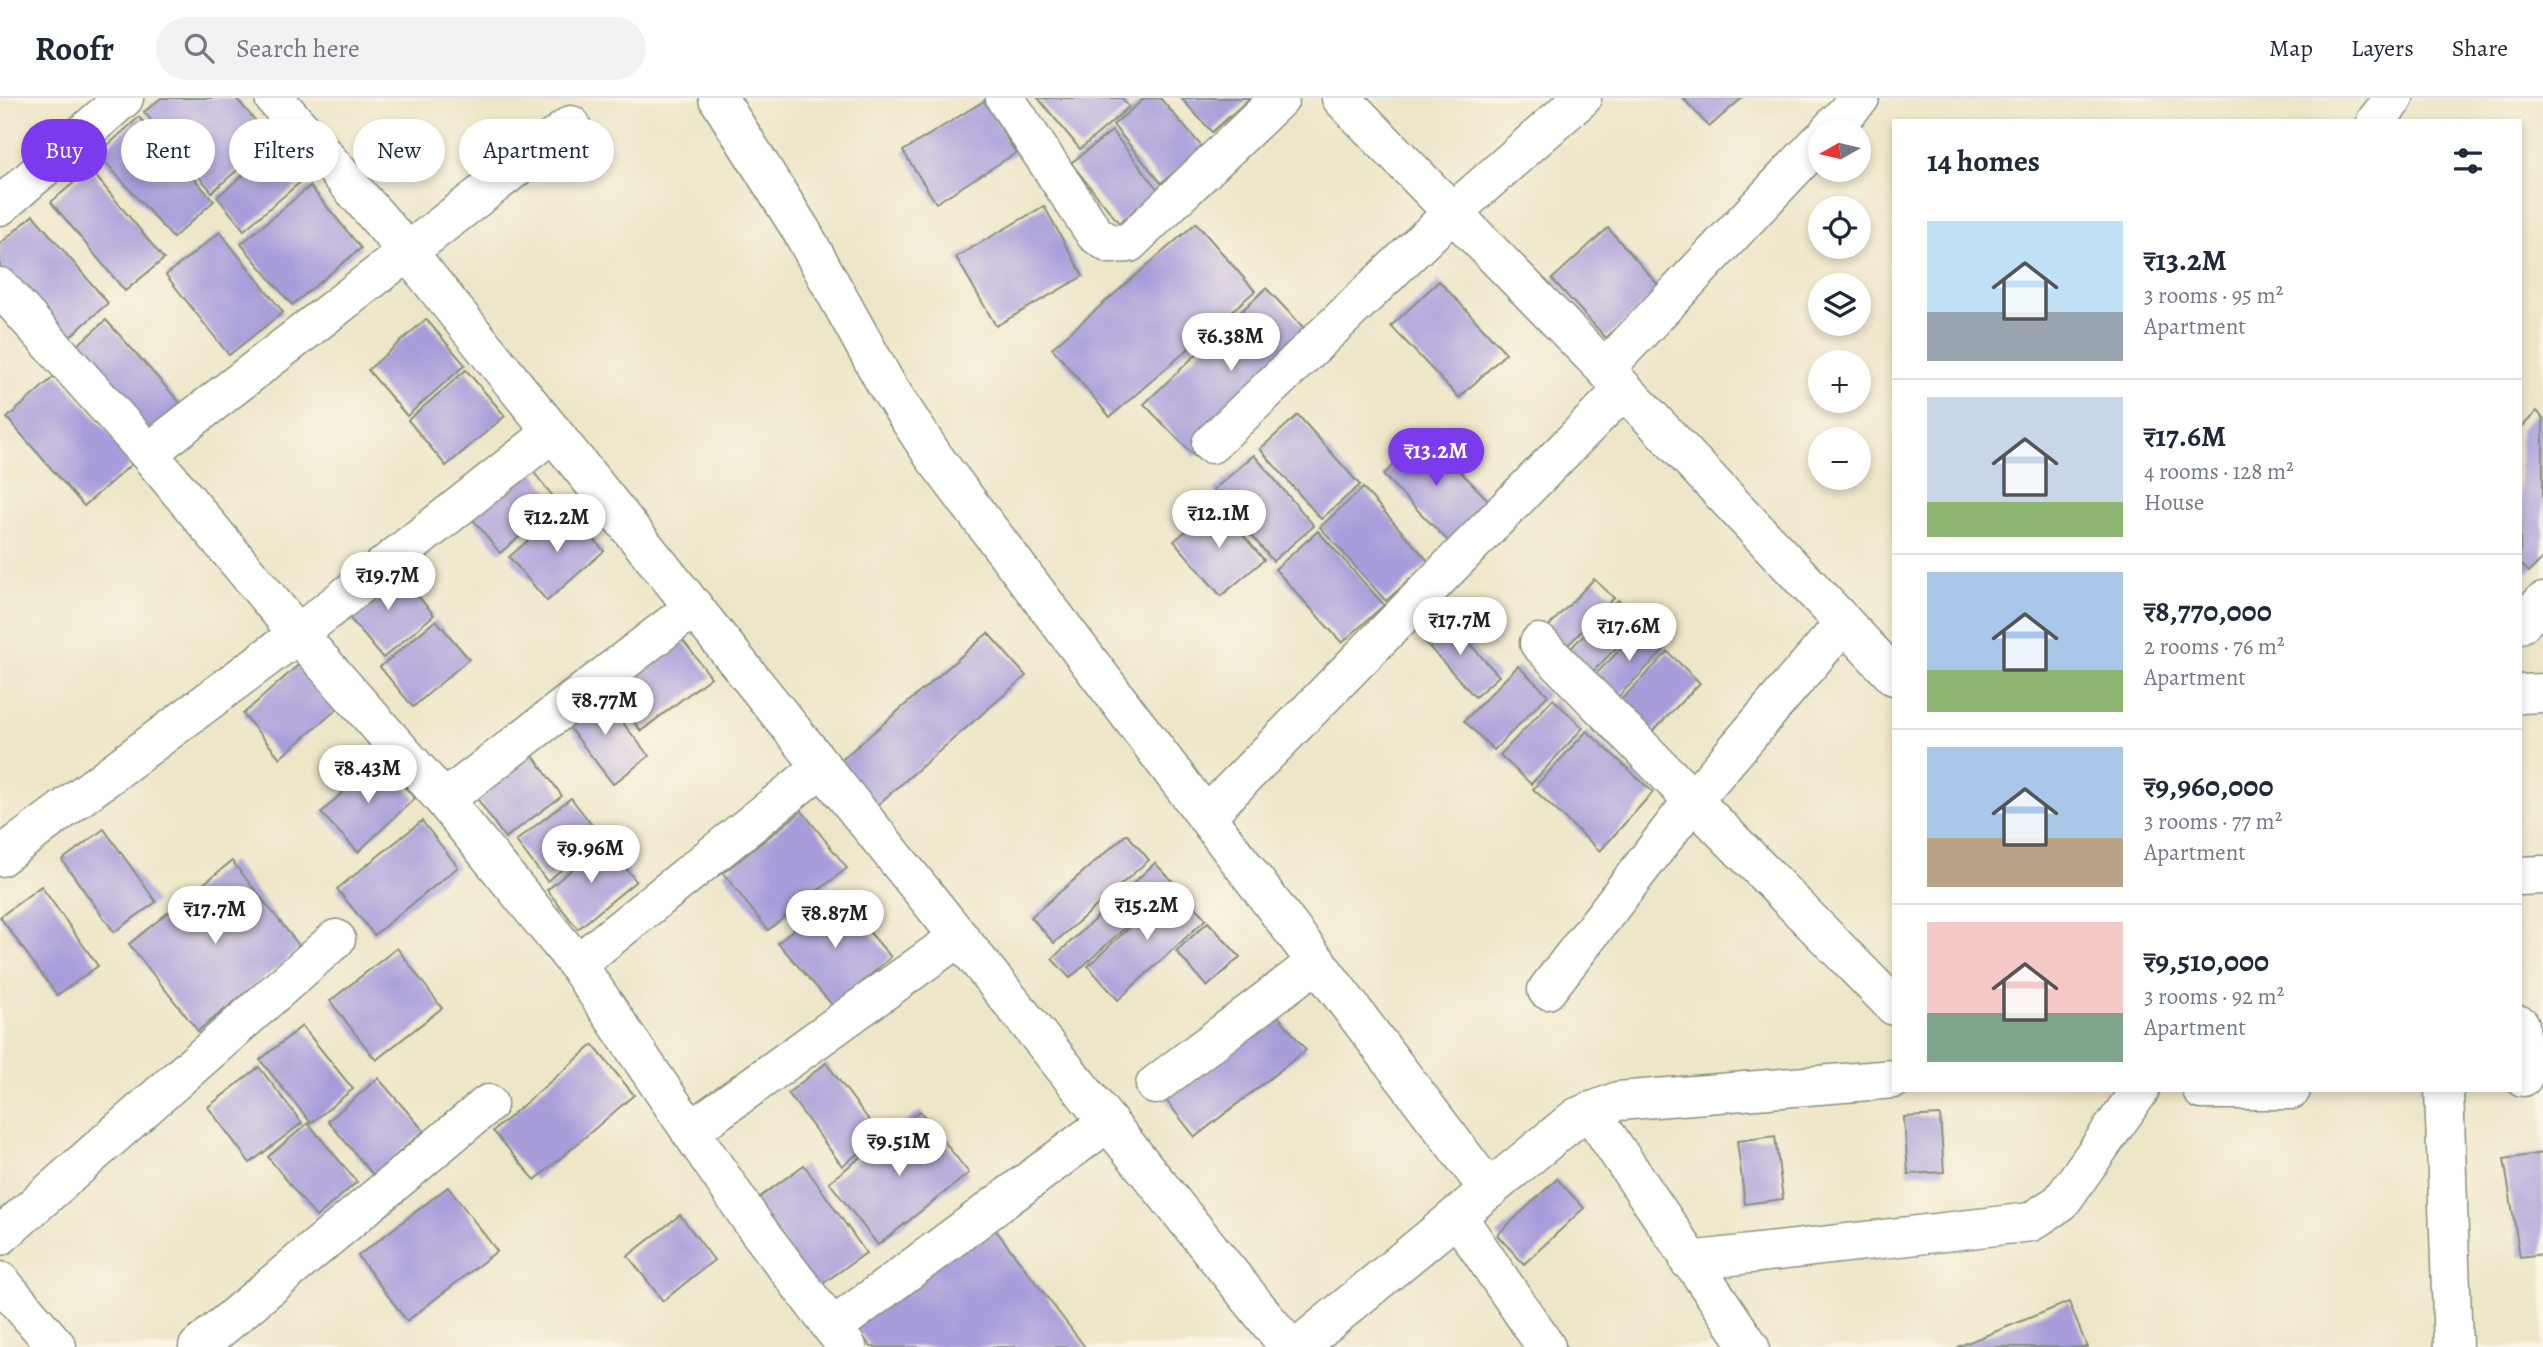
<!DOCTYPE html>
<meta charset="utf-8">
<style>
:root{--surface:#fff;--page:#f2f2f3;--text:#1f2937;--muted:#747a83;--line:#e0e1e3;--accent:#7c3aed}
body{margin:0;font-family:Alegreya,serif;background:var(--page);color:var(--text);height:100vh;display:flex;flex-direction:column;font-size:26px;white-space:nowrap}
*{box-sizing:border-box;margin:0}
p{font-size:23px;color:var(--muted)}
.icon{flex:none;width:38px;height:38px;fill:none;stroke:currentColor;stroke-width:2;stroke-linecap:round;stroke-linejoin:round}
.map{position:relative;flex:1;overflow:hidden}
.panel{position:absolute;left:1892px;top:21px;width:630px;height:973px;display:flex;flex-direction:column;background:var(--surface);border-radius:0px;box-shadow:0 4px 10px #0003}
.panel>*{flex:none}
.guide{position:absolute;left:21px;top:21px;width:665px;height:63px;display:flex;gap:14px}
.needle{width:46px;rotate:262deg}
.fabs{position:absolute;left:1808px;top:21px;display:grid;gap:14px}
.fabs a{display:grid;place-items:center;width:63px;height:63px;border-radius:50%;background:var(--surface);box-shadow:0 4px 10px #0003;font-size:35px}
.price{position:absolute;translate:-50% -60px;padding:0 16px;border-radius:24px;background:#fff;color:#222;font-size:23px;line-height:46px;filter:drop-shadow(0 2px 4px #0008)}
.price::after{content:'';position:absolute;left:50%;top:42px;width:21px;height:16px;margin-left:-10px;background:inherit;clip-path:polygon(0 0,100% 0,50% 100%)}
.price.current{background:var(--accent);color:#fff}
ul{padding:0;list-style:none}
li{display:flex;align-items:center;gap:21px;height:175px;padding:0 35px}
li+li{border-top:2px solid var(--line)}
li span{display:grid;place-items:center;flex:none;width:196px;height:140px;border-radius:0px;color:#555}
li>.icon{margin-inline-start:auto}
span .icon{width:84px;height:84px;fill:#fffc;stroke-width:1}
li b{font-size:30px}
h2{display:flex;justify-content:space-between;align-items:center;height:84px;padding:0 35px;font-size:30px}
.pill{padding:0 24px;border-radius:32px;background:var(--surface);box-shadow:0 4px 10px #0003;font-size:24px;line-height:63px}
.pill.current{background:var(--accent);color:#fff}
header{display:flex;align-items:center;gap:42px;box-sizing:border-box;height:98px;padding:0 35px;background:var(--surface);border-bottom:2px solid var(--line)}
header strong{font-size:33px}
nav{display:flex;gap:38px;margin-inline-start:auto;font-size:24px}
.search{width:490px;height:63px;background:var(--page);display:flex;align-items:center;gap:18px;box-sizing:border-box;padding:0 24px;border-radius:38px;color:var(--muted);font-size:26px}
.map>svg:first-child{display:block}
.building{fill:#a89dda}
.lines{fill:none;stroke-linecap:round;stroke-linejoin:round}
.minor-casing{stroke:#86927e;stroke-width:41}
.minor{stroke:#fff;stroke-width:38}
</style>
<header>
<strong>Roofr</strong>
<div class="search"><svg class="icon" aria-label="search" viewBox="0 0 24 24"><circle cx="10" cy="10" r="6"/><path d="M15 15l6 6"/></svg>Search here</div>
<nav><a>Map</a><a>Layers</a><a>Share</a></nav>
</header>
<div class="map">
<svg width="2543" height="1249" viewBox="0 0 2543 1249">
<rect width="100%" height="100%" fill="#fcf5e5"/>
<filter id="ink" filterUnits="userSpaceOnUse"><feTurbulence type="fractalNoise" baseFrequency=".0143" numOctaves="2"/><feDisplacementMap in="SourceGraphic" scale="14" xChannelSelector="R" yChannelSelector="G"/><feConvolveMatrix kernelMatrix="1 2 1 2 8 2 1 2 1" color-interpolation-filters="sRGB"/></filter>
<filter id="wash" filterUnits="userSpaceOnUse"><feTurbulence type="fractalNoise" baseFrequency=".00686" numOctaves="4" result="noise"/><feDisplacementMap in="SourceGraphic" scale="28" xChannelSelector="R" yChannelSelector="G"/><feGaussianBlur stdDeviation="1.57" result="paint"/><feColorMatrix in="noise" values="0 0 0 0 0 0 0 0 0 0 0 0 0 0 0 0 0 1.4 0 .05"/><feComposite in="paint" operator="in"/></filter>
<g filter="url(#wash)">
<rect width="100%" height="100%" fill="#eee6c8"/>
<g id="blocks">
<g class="building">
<path d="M161 0H236L272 42 212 94 144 14Z"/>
<path d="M1038 0H1122L1129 9 1080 51Z"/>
<path d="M1145 0H1160L1203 50 1161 85 1113 27Z"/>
<path d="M1181 0H1250L1212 34Z"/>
<path d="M1683 0H1742L1709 29Z"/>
<path d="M984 3 1016 55 936 105 903 53Z"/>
<path d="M139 19 214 103 173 140 98 56Z"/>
<path d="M1112 33 1159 93 1119 125 1071 65Z"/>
<path d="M277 49 304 81 244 132 217 99Z"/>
<path d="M90 71 164 161 125 193 51 104Z"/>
<path d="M310 88 361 150 292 207 241 146Z"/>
<path d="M1044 108 1083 178 996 228 956 159Z"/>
<path d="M33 117 108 205 64 244 0 170V146Z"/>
<path d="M1196 125 1255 193 1110 319 1052 250Z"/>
<path d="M1608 130 1661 190 1606 240 1552 181Z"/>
<path d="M220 134 283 214 229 257 166 177Z"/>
<path d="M1439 183 1506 255 1459 300 1391 228Z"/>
<path d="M1266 190 1317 244 1195 359 1144 306Z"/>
<path d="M426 221 465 267 407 318 368 272Z"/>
<path d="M106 222 184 309 151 339 73 251Z"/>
<path d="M466 272 505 318 446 368 408 322Z"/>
<path d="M57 276 134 364 84 408 7 320Z"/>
<path d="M2537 313 2543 320V460L2529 474 2520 465V331Z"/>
<path d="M1298 317 1360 387 1321 421 1260 351Z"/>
<path d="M1424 336 1490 404 1449 444 1383 377Z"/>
<path d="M1254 357 1314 428 1273 463 1213 392Z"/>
<path d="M524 362 559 406 500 455 464 410Z"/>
<path d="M1363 390 1429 464 1386 503 1320 429Z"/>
<path d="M1217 406 1264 462 1221 498 1174 443Z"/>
<path d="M566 409 604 453 547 503 509 459Z"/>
<path d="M1318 433 1384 507 1342 545 1275 471Z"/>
<path d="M394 469 434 517 383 560 343 512Z"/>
<path d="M1594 481 1614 500 1563 552 1544 533Z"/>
<path d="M1618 502 1640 525 1589 578 1566 555Z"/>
<path d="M1445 519 1499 578 1475 599 1422 541Z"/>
<path d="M436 522 469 561 413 609 380 569Z"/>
<path d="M1644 527 1666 550 1615 602 1592 580Z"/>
<path d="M675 532 711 579 641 633 604 587Z"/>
<path d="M988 535 1026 578 876 708 838 665Z"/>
<path d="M1668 554 1700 585 1646 640 1614 609Z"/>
<path d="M304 562 342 607 280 660 243 616Z"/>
<path d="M1518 568 1548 597 1494 652 1464 623Z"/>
<path d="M597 592 649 658 613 686 562 620Z"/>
<path d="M1553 601 1583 630 1531 686 1500 657Z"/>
<path d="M1587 633 1653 694 1600 753 1533 691Z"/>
<path d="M526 648 562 698 505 740 469 689Z"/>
<path d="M378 660 415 700 358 754 321 715Z"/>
<path d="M571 700 602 740 547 783 516 743Z"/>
<path d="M802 713 847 770 768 832 723 775Z"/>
<path d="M422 723 458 769 374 837 337 791Z"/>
<path d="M104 731 156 804 114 834 62 762Z"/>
<path d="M1127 736 1149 762 1054 845 1031 819Z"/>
<path d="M605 744 636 783 578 831 547 792Z"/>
<path d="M232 763 301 850 198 933 129 846Z"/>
<path d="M1155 765 1174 785 1070 880 1052 861Z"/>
<path d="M1175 787 1206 821 1118 902 1088 868Z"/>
<path d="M41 788 98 868 57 897 0 819Z"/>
<path d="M835 794 891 859 834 909 778 845Z"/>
<path d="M1208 824 1240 859 1207 889 1176 853Z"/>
<path d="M397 850 442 910 376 962 330 903Z"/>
<path d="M1271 909 1306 952 1195 1039 1162 997Z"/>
<path d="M302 928 353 991 311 1025 260 962Z"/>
<path d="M593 947 634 997 535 1082 493 1033Z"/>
<path d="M826 965 881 1038 842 1068 788 995Z"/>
<path d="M259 969 302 1025 250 1065 208 1009Z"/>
<path d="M378 980 424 1033 373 1077 328 1023Z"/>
<path d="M920 1013 969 1075 878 1147 829 1084Z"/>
<path d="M1940 1017 1944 1074 1908 1076 1904 1019Z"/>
<path d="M308 1025 357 1084 316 1119 268 1059Z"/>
<path d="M1775 1038 1783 1101 1745 1106 1737 1043Z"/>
<path d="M2543 1055V1156L2520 1159 2504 1061Z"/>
<path d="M804 1067 866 1155 815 1191 753 1104Z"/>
<path d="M1557 1081 1584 1110 1524 1166 1497 1137Z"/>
<path d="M448 1089 497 1153 407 1223 358 1158Z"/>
<path d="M680 1117 714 1162 663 1203 628 1158Z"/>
<path d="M988 1122 1085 1249H871L853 1225Z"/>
<path d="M2069 1204 2087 1249H1957Z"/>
</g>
</g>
</g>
<g filter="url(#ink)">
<use href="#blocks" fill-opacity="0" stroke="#86927e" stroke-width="2"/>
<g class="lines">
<g class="minor-casing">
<g id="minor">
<path d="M274 0 406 152 1289 1249"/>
<path d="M718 0 801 132 886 286 934 359 1489 1092"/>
<path d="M1005 0 1095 136 1110 146 1129 145 1280 0"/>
<path d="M1341 0 1605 271 1894 578"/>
<path d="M2376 23 2394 0"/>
<path d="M571 27 148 355 298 536 444 702 577 866 755 1128 847 1249"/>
<path d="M1829 33 1860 0"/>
<path d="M0 108 124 0"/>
<path d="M0 189 148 355"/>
<path d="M1605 271 1820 43"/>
<path d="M1211 346 1452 115 1582 0"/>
<path d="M2520 526 2543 504"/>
<path d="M1539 545 1894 908"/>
<path d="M2520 596 2543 595"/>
<path d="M444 702 694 509"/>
<path d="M1206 718 1622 293"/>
<path d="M0 759 298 536 553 334"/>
<path d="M2520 778 2543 777"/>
<path d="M577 866 822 669"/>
<path d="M1547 892 1694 701 1844 525"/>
<path d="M2520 927 2523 979"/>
<path d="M1155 987 1317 864"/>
<path d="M2202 992H2291"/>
<path d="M2444 992 2453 1249"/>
<path d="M1590 1013 1750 1249"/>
<path d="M690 1033 959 839"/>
<path d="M1457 1118 1546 1249"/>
<path d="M0 1138 336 841"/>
<path d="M1689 1163 2031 1124 2061 1104 2140 992"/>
<path d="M0 1183 57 1249"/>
<path d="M832 1230 1108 1024"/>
<path d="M198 1249 488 1006"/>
<path d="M1298 1249 1577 1019 1618 1003 1894 981"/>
</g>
</g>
<use href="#minor" class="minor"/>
</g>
</g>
</svg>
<div class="fabs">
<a><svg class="needle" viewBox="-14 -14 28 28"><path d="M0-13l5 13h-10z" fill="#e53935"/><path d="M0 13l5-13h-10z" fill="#747a83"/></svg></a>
<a><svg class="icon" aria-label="locate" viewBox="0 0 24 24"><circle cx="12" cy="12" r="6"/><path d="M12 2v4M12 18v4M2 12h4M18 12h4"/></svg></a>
<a><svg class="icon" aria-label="layers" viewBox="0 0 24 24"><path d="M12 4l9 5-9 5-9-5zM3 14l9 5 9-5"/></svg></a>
<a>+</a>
<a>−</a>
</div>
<b class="price" style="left:1231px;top:275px">₹6.38M</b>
<b class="price current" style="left:1436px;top:390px">₹13.2M</b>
<b class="price" style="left:1219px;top:452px">₹12.1M</b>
<b class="price" style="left:557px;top:456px">₹12.2M</b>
<b class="price" style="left:388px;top:514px">₹19.7M</b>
<b class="price" style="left:1460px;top:559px">₹17.7M</b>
<b class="price" style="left:1629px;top:565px">₹17.6M</b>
<b class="price" style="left:605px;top:639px">₹8.77M</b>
<b class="price" style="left:368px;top:707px">₹8.43M</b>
<b class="price" style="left:591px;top:787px">₹9.96M</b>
<b class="price" style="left:1147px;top:844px">₹15.2M</b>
<b class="price" style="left:215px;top:848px">₹17.7M</b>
<b class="price" style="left:835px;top:852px">₹8.87M</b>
<b class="price" style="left:899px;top:1080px">₹9.51M</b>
<div class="guide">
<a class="pill current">Buy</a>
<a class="pill">Rent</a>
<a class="pill">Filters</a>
<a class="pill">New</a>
<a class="pill">Apartment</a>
</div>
<section class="panel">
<h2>14 homes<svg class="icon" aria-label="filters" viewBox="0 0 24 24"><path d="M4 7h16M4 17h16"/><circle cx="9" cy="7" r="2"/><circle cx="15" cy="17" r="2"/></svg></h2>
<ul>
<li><span style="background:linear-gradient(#bfe0f5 65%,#9aa5b1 0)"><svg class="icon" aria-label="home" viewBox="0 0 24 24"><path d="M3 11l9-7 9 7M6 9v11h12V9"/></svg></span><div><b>₹13.2M</b><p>3 rooms · 95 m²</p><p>Apartment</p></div></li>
<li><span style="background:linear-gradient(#c9d6e8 75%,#8fb573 0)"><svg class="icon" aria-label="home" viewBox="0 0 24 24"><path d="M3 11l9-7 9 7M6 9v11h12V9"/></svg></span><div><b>₹17.6M</b><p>4 rooms · 128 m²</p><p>House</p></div></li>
<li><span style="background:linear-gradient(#a9c7e8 70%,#8fb573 0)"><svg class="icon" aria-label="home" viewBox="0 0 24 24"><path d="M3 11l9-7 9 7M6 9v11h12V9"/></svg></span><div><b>₹8,770,000</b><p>2 rooms · 76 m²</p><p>Apartment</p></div></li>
<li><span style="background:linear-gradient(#a9c7e8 65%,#b9a48a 0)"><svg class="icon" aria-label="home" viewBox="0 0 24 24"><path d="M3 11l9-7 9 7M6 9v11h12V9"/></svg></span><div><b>₹9,960,000</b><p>3 rooms · 77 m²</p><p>Apartment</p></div></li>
<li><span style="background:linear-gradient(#f6c9c9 65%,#7fa58c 0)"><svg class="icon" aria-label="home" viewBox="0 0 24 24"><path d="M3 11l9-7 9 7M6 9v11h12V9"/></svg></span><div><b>₹9,510,000</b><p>3 rooms · 92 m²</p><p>Apartment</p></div></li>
</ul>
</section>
</div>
